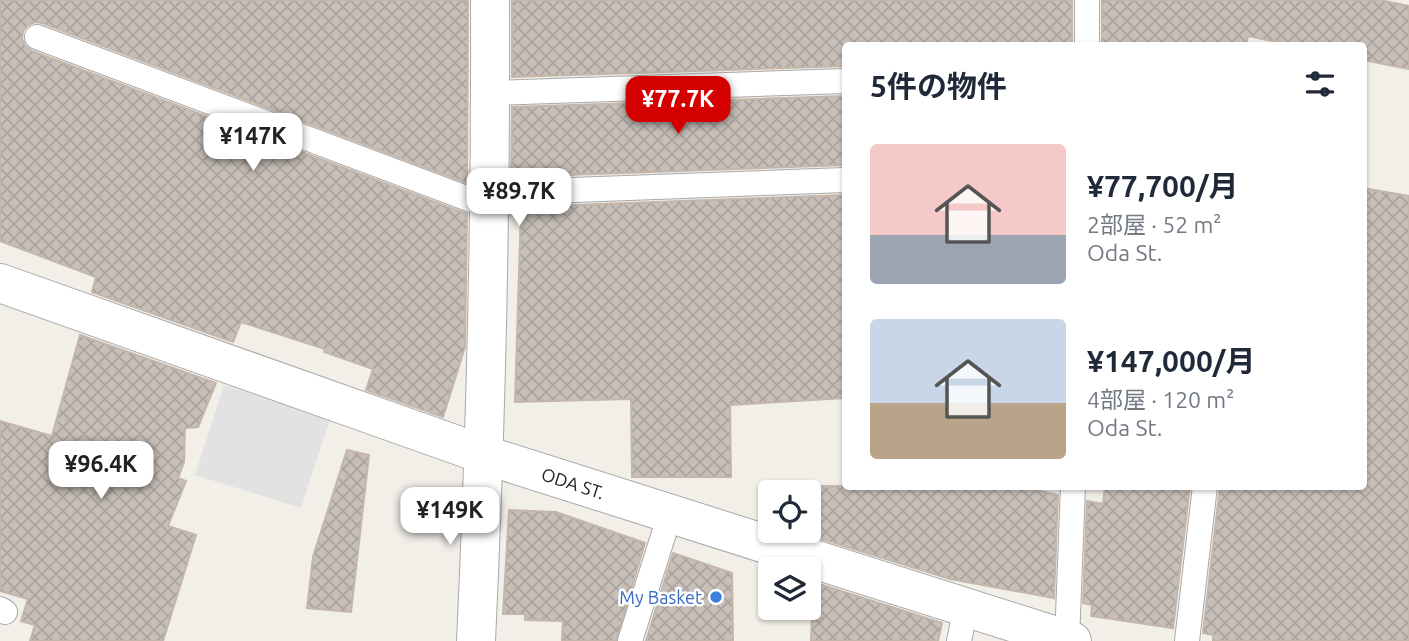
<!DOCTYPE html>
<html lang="ja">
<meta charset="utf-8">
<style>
:root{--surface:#fff;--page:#f6f6f7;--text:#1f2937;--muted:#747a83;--accent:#d40000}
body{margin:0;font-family:Ubuntu,"Noto Sans JP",sans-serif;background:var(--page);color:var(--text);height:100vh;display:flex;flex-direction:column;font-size:26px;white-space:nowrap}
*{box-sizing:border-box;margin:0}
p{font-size:23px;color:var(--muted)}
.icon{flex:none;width:38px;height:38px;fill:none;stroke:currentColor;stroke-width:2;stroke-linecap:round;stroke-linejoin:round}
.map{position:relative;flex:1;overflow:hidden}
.details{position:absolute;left:842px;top:42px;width:525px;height:448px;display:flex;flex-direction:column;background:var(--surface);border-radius:7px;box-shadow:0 2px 5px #0004}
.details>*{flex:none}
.tools{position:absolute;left:758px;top:480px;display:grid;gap:14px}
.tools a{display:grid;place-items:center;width:63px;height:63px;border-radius:7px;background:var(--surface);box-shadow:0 2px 5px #0004;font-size:35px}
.price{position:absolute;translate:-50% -60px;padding:0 16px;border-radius:14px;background:#fff;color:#222;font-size:23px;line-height:46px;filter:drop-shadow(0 2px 4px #0008)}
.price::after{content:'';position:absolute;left:50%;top:42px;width:21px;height:16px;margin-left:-10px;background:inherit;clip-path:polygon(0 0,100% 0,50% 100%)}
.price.current{background:var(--accent);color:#fff}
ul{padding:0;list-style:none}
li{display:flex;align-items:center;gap:21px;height:175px;padding:0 28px}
li span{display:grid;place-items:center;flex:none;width:196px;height:140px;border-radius:7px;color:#555}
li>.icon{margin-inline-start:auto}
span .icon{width:84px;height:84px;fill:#fffc;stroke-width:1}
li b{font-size:30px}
h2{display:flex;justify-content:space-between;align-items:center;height:84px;padding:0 28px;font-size:30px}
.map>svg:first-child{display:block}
.parking{fill:#e2e2e2}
.building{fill:url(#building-cross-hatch);stroke:#c4b6ab;stroke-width:2}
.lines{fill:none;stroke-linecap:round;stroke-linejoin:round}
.service-casing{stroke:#a9a9a9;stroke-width:26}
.minor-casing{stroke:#a9a9a9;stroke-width:40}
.service{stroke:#fff;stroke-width:24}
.minor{stroke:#fff;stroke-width:38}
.shop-dot{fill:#3f7fe0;stroke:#fff;stroke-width:2.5}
.labels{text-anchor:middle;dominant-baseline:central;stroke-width:5;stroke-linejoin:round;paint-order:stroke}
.street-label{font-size:18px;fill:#222;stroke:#fff}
.shop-label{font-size:18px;fill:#366cbe;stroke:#fff;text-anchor:end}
</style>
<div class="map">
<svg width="1409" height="641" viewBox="0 0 1409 641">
<defs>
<pattern id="building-cross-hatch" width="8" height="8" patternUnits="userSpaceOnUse" patternTransform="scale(1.75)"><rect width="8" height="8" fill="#c7bfb8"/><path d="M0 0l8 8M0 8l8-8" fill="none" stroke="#aba49e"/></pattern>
</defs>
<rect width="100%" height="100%" fill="#f2efe9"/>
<path class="parking" d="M224 385 330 419 301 508 195 475Z"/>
<g class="building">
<path d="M0 0H468L467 183 42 23 35 22 28 25 23 31 22 39 25 46 32 51 467 214 465 347 443 417 366 390 373 369 324 352 325 349 241 322 233 342 92 292 96 277 0 241Z"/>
<path d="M512 0H1072V46H845V66L512 77Z"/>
<path d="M1102 0H1380L1409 6V69L1363 60V46H1296L1248 36 1246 46H1102Z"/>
<path d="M845 96V165L511 177 512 107Z"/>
<path d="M1363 188 1409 196V641H1213V635L1203 633 1220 486H1363Z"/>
<path d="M845 195V398L730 405 731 477H632L631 399 515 402 521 207Z"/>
<path d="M80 335 216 383 198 427 185 428 184 462 178 478 186 481 168 526 196 535 163 641H30L35 625 21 621 28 599 0 591V421L52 436Z"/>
<path d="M347 450 369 455 351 612 307 608 313 557Z"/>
<path d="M817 486H1018L1058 495 1054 598 950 579 815 537Z"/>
<path d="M1105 486H1190L1173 628 1091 616 1092 605 1083 603 1087 501 1103 504Z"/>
<path d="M509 510 556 512 645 543 616 641H562L563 621 525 620V614H503Z"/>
<path d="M673 553 732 573 733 641H646Z"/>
<path d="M813 582 942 623 938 641H811Z"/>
</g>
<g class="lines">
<g class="service-casing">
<g id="service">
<path d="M37 37 490 207"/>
<path d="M1087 46V0"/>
<path d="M491 93 845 81"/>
<path d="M491 193 845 180"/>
<path d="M0 609 5 612"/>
<path d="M630 641 670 514"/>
<path d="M959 641 966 607"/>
<path d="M1067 641 1073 486"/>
<path d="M1187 641 1205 486"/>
</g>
</g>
<g class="minor-casing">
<g id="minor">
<path d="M0 283 485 455 1072 641"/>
<path d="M476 641C486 427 491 214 490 0"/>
</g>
</g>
<use href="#service" class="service"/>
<use href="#minor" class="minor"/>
</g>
<circle class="shop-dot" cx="716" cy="597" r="7"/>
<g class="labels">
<g class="street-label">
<text transform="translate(573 483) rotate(18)">ODA ST.</text>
</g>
<g class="shop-label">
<text x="702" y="597">My Basket</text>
</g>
</g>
</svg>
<div class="tools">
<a><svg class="icon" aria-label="locate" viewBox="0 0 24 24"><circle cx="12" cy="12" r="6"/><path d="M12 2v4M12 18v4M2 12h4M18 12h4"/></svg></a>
<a><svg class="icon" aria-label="layers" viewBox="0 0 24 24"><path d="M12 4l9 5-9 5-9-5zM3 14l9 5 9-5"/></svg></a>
</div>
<b class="price current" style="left:678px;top:136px">¥77.7K</b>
<b class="price" style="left:253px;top:173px">¥147K</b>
<b class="price" style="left:519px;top:228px">¥89.7K</b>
<b class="price" style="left:101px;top:501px">¥96.4K</b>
<b class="price" style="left:450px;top:547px">¥149K</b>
<section class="details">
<h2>5件の物件<svg class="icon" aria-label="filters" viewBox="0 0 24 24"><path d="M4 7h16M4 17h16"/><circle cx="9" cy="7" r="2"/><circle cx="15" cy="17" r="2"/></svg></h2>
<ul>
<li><span style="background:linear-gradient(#f6c9c9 65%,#9aa5b1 0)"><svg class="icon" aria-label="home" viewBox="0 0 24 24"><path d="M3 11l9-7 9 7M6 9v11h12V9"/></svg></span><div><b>¥77,700/月</b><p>2部屋 · 52 m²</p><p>Oda St.</p></div></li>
<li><span style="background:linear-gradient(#c9d6e8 60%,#b9a48a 0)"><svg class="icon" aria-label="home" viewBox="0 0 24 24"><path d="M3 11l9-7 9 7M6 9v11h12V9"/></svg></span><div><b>¥147,000/月</b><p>4部屋 · 120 m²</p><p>Oda St.</p></div></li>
</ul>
</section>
</div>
